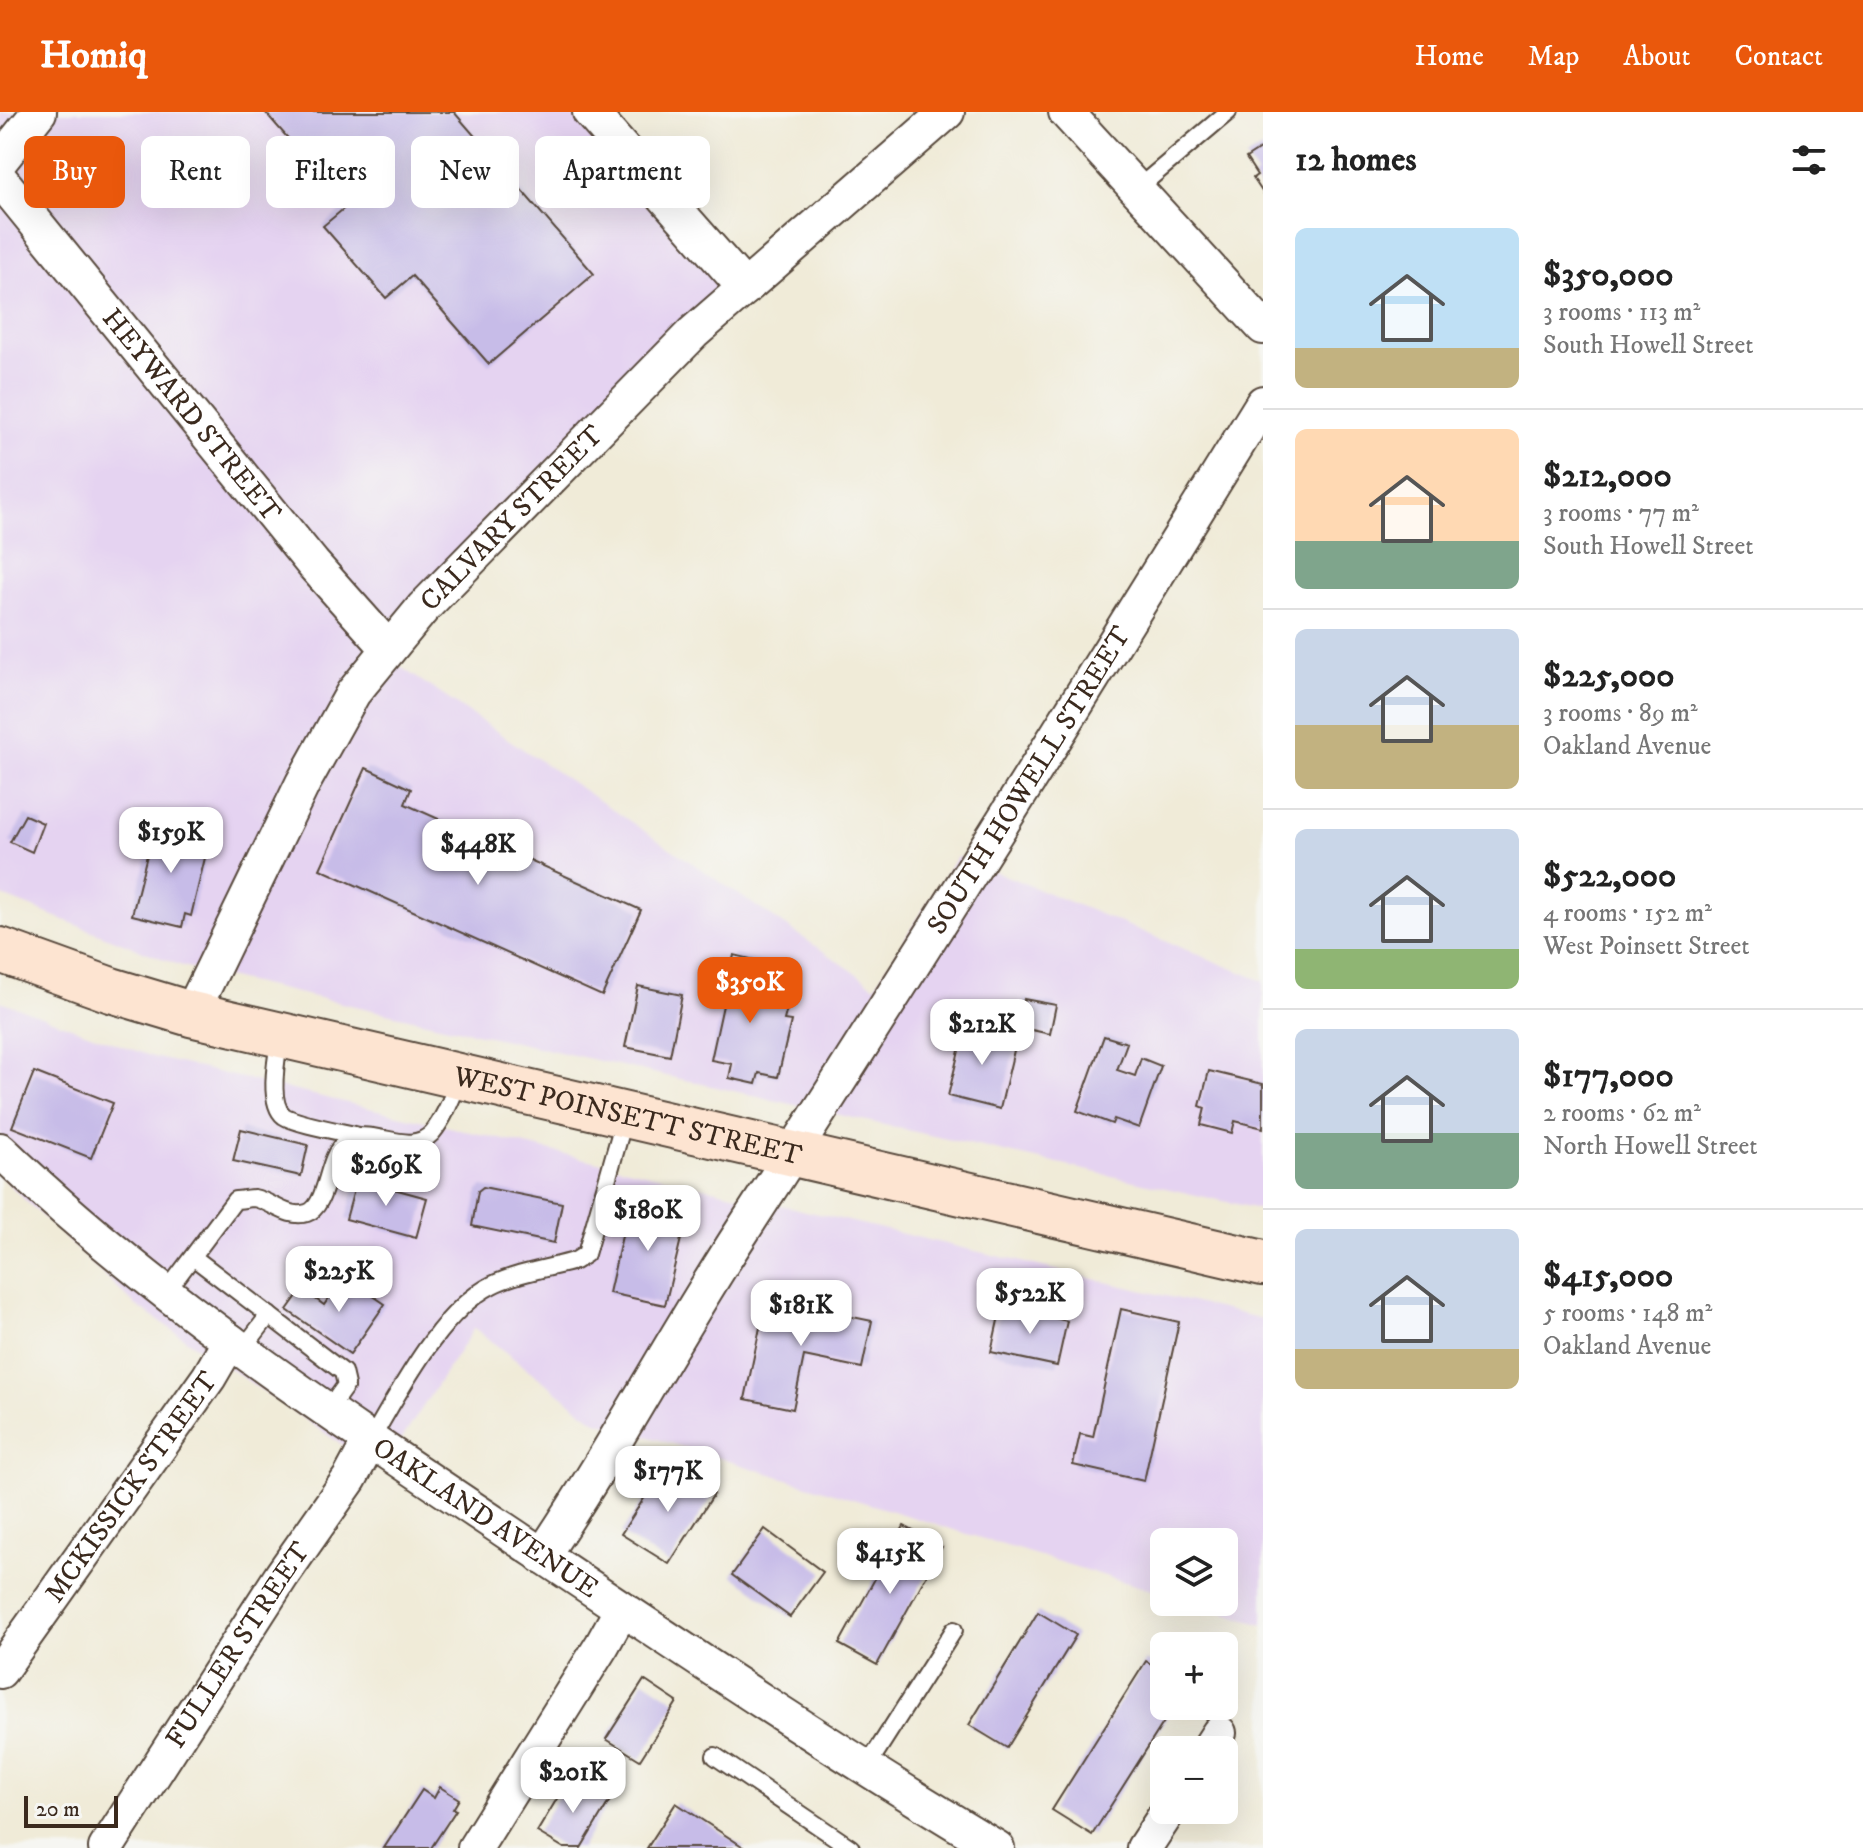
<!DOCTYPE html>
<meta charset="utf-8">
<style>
:root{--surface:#fff;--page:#f2f2f2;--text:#222;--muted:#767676;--line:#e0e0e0;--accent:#ea580c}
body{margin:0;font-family:"IM FELL DW Pica",serif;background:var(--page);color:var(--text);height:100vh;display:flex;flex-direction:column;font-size:30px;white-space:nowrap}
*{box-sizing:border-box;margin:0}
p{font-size:26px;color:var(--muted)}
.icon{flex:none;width:44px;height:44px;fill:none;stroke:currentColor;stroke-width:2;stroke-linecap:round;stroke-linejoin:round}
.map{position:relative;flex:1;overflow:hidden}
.drawer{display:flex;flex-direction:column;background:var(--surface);width:600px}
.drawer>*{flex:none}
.banner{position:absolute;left:24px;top:24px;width:760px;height:72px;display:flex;gap:16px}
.buttons{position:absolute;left:1150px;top:1416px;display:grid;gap:16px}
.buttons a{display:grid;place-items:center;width:88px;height:88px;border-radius:12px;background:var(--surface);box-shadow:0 8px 32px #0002;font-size:40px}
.scale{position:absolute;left:24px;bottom:20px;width:94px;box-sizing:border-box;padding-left:8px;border:4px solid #3b2a1e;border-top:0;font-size:22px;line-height:28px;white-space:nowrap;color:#3b2a1e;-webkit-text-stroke:6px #f6f6f2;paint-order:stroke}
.price{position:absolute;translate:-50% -68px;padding:0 18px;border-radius:16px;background:#fff;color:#222;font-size:26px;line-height:52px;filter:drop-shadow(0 2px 4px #0008)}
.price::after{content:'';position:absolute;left:50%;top:48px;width:24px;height:18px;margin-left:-12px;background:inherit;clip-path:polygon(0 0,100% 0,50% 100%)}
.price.current{background:var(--accent);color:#fff}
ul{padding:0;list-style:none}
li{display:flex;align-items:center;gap:24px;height:200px;padding:0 32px}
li+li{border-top:2px solid var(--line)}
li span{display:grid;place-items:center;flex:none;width:224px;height:160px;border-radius:12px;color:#555}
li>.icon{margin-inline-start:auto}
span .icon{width:96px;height:96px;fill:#fffc;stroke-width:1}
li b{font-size:34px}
h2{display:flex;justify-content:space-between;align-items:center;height:96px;padding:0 32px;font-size:34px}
.pill{padding:0 28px;border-radius:12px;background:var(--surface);box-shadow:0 8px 32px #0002;font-size:28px;line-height:72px}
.pill.current{background:var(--accent);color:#fff}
header{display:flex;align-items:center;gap:48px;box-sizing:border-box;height:112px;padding:0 40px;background:var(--accent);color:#fff}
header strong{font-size:38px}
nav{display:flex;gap:44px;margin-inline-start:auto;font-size:28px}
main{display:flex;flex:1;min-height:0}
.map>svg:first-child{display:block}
.built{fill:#e5d3f1}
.building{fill:#c7bce8}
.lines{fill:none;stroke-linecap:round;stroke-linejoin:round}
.lane-casing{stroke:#56473a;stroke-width:20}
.street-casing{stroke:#56473a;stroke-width:38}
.secondary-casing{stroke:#56473a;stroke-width:48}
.lane{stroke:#fff;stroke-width:16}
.street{stroke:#fff;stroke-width:34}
.secondary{stroke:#fde4d1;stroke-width:44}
.labels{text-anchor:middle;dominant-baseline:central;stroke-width:6;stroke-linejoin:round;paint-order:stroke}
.street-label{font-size:28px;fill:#3b2a1e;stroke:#f6f6f2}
</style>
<header>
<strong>Homiq</strong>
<nav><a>Home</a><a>Map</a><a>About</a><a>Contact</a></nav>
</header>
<main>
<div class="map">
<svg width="1263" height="1736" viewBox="0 0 1263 1736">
<rect width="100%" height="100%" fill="#f6f6f2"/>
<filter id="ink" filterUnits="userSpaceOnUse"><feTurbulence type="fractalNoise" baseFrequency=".0125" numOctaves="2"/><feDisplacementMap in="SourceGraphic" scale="16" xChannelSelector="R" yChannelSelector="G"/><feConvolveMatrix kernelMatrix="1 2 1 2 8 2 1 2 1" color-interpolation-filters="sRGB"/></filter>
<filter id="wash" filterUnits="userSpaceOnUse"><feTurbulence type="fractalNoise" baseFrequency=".006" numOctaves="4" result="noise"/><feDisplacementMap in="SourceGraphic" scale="32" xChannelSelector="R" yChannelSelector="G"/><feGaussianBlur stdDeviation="1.8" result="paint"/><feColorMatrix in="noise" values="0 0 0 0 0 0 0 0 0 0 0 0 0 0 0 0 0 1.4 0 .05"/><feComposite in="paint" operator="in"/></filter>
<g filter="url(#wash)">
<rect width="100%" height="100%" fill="#f0ebd8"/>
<g class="built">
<path d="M0 0H570L721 173 368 533 875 874 957 744 1263 869V1098L239 868 179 853 0 783Z"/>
<path d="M0 889 153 945 1263 1207V1513L1189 1490H1224V1430H1164V1482L594 1308 474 1216 381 1359 134 1192 0 1064Z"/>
</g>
<g id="blocks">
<g class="building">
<path d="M265 0H454L594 162 489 252 412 164 386 186 323 114 347 94Z"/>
<path d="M1263 35V81L1253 66 1257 63 1246 46Z"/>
<path d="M366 656 411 677 405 692 641 798 602 884 320 757Z"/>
<path d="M25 703 43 711 32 740 10 730Z"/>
<path d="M155 711 210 725 191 804 185 802 182 815 132 803Z"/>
<path d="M734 843 767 851 759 887 788 893 784 908 791 909 778 965 759 961 756 972 729 966 732 952 711 948Z"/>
<path d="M638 874 682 883 670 944 625 935Z"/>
<path d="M1024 887 1056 893 1050 922 1018 915Z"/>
<path d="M966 910 987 915 985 922 1016 930 1000 997 948 984Z"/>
<path d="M1104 924 1127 931 1117 958 1135 964 1141 946 1161 954 1139 1016 1114 1007 1112 1012 1077 999Z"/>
<path d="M1209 959 1263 972V1016L1235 1009 1232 1021 1201 1013 1205 996 1200 994Z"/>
<path d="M34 960 113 991 91 1046 12 1015Z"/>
<path d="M241 1017 308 1033 301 1064 233 1049Z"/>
<path d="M357 1067 427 1086 416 1126 346 1107Z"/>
<path d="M483 1075 562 1091 554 1131 472 1114 478 1079Z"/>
<path d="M630 1089 687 1102 665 1193 609 1181Z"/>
<path d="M344 1164 385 1192 350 1242 287 1198 302 1177 324 1193Z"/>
<path d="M766 1187 872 1209 862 1256 804 1244 793 1297 745 1287Z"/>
<path d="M1001 1195 1031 1202 1032 1197 1055 1202V1206L1067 1209 1057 1254 991 1240Z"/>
<path d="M1121 1197 1179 1210 1144 1369 1073 1353 1080 1322 1093 1325Z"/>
<path d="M667 1351 714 1382 669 1452 621 1422Z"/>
<path d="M904 1414 942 1435 877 1553 839 1532Z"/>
<path d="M765 1417 823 1460 790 1505 732 1463Z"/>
<path d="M1038 1500 1076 1523 1007 1636 969 1613Z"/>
<path d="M1146 1549 1164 1560V1594H1174L1092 1723 1052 1698Z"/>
<path d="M644 1568 677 1590 640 1648 606 1627Z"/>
<path d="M570 1665 610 1688 581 1736H564L537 1720Z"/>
<path d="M440 1675 459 1687 453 1697 456 1698 431 1736H384L422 1678 434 1686Z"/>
<path d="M676 1691 745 1736H647Z"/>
</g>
</g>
</g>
<g filter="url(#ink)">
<use href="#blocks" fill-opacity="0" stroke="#56473a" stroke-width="2"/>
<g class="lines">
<g class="lane-casing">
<g id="lane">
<path d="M1137 77 1228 0"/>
<path d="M280 924C277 943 267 991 284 1004 296 1012 343 1020 359 1024"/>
<path d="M193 1145 343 1260 346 1273 328 1298"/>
<path d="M166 1180 235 1088C241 1088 248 1086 254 1086 271 1089 288 1107 307 1101 328 1094 326 1047 344 1031 368 1010 408 1047 432 1021 445 1005 452 985 460 966"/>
<path d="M242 1238 269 1203"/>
<path d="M370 1329C400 1279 439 1200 492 1173 516 1161 549 1156 575 1149L586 1142 625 1005"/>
<path d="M715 1644 851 1736"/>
<path d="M866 1656 954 1518"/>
</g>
</g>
<g class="street-casing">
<g id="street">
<path d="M590 0 745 176"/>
<path d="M1066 0 1263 215"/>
<path d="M0 49 39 0"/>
<path id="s1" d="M0 67 313 452 388 536"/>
<path id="s2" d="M191 902 303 671 353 581 423 496 693 221 947 0"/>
<path id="s3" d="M0 1038C152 1184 329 1301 503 1417 666 1526 829 1636 997 1736"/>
<path id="s4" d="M542 1444C614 1338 673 1225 743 1118 920 845 1092 568 1263 291"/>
<path id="s5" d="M0 1559 209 1265 230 1229"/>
<path d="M1208 1638 1219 1621"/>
<path id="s6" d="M106 1736 282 1463 350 1366 370 1329"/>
<path d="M475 1736 602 1533 622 1497"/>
<path d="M1144 1736 1169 1698"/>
</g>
</g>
<g class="secondary-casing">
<g id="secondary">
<path id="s7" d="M0 838 111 878 191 902 1263 1151"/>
</g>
</g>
<use href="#lane" class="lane"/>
<use href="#street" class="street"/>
<use href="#secondary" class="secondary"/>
</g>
</g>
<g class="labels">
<g class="street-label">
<text stroke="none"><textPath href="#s1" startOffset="304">HEYWARD STREET</textPath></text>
<text stroke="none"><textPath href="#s2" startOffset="596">CALVARY STREET</textPath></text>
<text stroke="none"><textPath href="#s4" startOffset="916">SOUTH HOWELL STREET</textPath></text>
<text stroke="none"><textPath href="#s7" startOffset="650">WEST POINSETT STREET</textPath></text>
<text stroke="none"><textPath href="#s5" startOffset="226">MCKISSICK STREET</textPath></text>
<text stroke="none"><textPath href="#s3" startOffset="610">OAKLAND AVENUE</textPath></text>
<text stroke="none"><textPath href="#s6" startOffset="242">FULLER STREET</textPath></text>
</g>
</g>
</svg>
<div class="buttons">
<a><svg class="icon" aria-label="layers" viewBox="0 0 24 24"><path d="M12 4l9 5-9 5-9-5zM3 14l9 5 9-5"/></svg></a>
<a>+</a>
<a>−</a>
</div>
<div class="scale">20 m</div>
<b class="price" style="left:171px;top:763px">$159K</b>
<b class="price" style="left:478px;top:775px">$448K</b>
<b class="price current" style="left:750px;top:913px">$350K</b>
<b class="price" style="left:982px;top:955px">$212K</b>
<b class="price" style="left:386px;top:1096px">$269K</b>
<b class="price" style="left:648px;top:1141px">$180K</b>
<b class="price" style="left:339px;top:1202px">$225K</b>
<b class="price" style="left:1030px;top:1224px">$522K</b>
<b class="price" style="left:801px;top:1236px">$181K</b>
<b class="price" style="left:668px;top:1402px">$177K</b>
<b class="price" style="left:890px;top:1484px">$415K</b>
<b class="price" style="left:573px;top:1703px">$201K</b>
<div class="banner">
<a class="pill current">Buy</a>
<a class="pill">Rent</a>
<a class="pill">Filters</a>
<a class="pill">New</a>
<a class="pill">Apartment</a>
</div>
</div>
<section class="drawer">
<h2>12 homes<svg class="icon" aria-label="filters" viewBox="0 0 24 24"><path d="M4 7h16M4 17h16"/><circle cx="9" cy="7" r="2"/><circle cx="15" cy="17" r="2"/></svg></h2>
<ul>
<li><span style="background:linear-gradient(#bfe0f5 75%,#c2b280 0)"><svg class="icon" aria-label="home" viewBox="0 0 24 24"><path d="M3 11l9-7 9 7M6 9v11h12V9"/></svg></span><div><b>$350,000</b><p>3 rooms · 113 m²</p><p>South Howell Street</p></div></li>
<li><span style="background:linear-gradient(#ffd9b3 70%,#7fa58c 0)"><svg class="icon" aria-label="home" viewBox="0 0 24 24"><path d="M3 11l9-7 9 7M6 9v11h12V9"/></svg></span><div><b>$212,000</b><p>3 rooms · 77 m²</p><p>South Howell Street</p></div></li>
<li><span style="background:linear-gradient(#c9d6e8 60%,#c2b280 0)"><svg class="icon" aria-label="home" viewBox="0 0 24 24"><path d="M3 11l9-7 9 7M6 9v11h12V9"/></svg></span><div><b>$225,000</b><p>3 rooms · 89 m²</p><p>Oakland Avenue</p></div></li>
<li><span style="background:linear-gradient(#c9d6e8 75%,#8fb573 0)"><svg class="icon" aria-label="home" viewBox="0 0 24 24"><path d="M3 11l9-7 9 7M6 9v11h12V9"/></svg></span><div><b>$522,000</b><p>4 rooms · 152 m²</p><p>West Poinsett Street</p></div></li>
<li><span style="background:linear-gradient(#c9d6e8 65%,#7fa58c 0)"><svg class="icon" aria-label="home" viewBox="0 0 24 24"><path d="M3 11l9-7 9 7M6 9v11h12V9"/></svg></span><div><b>$177,000</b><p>2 rooms · 62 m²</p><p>North Howell Street</p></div></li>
<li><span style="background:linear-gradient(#c9d6e8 75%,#c2b280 0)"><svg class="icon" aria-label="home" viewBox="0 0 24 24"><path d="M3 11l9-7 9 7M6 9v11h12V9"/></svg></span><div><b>$415,000</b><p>5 rooms · 148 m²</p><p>Oakland Avenue</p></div></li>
</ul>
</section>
</main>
